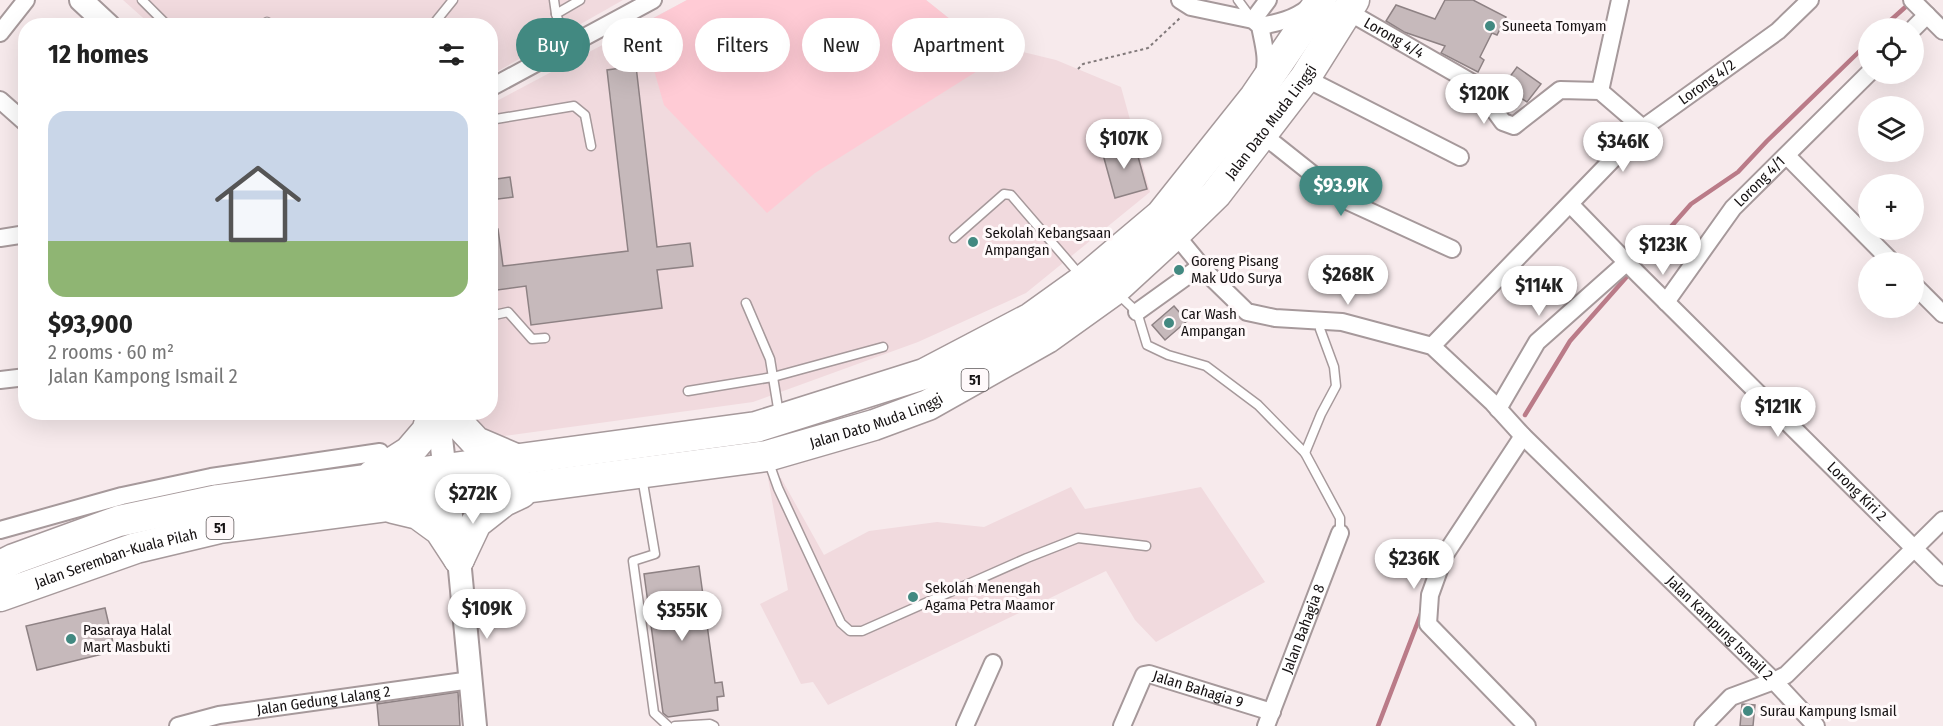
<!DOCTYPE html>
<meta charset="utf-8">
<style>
:root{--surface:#fff;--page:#f6f6f6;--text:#222;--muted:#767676;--line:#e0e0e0;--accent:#428981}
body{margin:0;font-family:"Fira Sans Condensed",sans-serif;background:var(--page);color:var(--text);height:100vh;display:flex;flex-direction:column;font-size:22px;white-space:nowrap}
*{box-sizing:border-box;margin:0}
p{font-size:20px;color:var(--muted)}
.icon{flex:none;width:33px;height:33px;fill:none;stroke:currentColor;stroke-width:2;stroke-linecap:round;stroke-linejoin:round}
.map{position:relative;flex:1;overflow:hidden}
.panel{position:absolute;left:18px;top:18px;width:480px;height:402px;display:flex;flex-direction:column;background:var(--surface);border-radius:24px;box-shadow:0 6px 24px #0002}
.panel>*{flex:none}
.guide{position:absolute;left:516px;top:18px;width:570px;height:54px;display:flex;gap:12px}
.controls{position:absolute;left:1858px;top:18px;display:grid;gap:12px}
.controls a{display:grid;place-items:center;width:66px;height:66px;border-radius:50%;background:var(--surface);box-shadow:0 6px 24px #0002;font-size:30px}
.price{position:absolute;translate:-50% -51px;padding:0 14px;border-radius:21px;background:#fff;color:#222;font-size:20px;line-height:39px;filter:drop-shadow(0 2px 3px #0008)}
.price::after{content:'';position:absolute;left:50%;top:36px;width:18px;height:14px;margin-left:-9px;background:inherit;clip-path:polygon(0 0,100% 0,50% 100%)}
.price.current{background:var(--accent);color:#fff}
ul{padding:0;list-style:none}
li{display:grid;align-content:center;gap:12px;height:318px;padding:0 30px}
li+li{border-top:2px solid var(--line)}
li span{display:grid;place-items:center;height:186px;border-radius:18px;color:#555}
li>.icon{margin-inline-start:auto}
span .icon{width:108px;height:108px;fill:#fffc;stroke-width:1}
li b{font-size:26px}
h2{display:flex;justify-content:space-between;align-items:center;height:72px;padding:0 30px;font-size:26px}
.pill{padding:0 21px;border-radius:27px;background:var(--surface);box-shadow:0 6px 24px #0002;font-size:21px;line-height:54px}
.pill.current{background:var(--accent);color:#fff}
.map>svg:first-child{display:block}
.built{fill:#f1dade}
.green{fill:#ffcbd5}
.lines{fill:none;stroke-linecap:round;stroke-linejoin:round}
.stream{stroke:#ba7b88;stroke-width:4.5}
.building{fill:#c6b9bb;stroke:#8e8284;stroke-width:1.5}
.lane-casing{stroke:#a6999b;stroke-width:11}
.street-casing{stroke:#a6999b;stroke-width:20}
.secondary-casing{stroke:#a6999b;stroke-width:26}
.highway-casing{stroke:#a6999b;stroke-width:33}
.path{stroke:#81797a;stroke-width:2;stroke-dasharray:3 3;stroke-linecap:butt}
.lane{stroke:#fff;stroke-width:8}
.street{stroke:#fff;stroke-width:16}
.secondary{stroke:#fff;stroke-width:22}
.highway{stroke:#fff;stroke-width:30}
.poi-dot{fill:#428981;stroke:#fff9fa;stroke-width:2}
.labels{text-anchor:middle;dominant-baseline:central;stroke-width:6;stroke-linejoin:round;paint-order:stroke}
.shield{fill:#fff9fa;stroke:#5c5758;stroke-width:1.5}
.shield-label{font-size:14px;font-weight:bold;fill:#161213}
.poi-label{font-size:15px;fill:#161213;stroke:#fff9fa;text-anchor:start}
.street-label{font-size:15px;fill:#161213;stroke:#fff9fa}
</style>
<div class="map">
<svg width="1943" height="726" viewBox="0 0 1943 726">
<rect width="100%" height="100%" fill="#f7eaec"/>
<g class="built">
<path d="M123 0H623L491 75 490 26 151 25Z"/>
<path d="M687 0H926L998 57 1023 52 1056 60 1121 87 1150 192 1026 293 918 342 753 402 504 436 479 428 464 413 490 412 491 104Z"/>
<path d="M768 478H781L824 555 869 531 937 522 984 527 1071 487 1085 509 1201 487 1265 582 1156 642 1135 620 1106 571 828 705 813 682 801 684 760 604 788 590Z"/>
</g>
<path class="green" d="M687 0H926L998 58 815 173 767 213 664 105 641 25Z"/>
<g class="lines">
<g class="stream">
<path d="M1882 28 1911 2"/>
<path d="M1525 415 1570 341 1691 204 1738 172 1767 141 1869 42"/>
<path d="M1378 726 1422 611"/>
</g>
</g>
<g class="building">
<path d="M1445 0H1473L1506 17 1497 35 1492 33 1480 57 1484 60 1478 72 1441 53 1445 46 1404 32 1386 21 1396 5 1435 19Z"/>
<path d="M636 66 657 247 690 243 693 266 657 270 662 308 531 325 526 286 490 291V229H498L503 266 628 251 607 70Z"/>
<path d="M1517 67 1541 84 1527 102 1510 91 1512 86 1506 82Z"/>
<path d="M1134 142 1147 189 1115 198 1102 151Z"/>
<path d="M510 177 513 197 490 200V180Z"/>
<path d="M1174 306 1187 321 1165 340 1152 325Z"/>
<path d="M699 566 715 683 722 682 724 696 717 697 718 710 668 717 663 713 644 574Z"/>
<path d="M105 608 115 651 37 670 26 626Z"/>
<path d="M458 692 460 726H379L377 704Z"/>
<path d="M1742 704 1755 705 1753 726H1740Z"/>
</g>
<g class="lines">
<g class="lane-casing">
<g id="lane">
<path d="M142 0 168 26"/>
<path d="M554 0 556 14"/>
<path d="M1238 0 1252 19"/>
<path d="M263 26 267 22 271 26"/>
<path d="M432 26 453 0"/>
<path d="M568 46 556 14 580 0"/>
<path d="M490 120 574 106 585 115 591 146"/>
<path d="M954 238 1004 194 1011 195 1080 275"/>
<path d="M1118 294 1137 312 1147 345 1168 355 1206 366 1258 405 1305 453 1340 518V533"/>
<path d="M746 303 770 359 779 414"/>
<path d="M490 316 508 312 532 339 545 338"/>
<path d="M688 391 773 377 883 347"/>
<path d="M1305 453 1321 414 1336 386 1334 367 1320 329 1321 320"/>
<path d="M768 460 778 488 841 623 850 631H862L1027 558 1078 538 1146 546"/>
<path d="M642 477 655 554 633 561 654 713 668 726"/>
<path d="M675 726 710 724 714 726"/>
</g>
</g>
<g class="street-casing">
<g id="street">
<path d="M1180 0 1191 7 1253 20 1260 26C1263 42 1269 61 1263 76"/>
<path d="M1912 0 1943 31"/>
<path id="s1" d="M1347 11 1476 85 1503 122 1514 126 1560 90 1600 91 1643 128"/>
<path d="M1253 20 1268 0"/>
<path d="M1260 26C1278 23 1294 19 1308 8"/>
<path d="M1914 28 1927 15"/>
<path d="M0 33 26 0"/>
<path d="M1305 78 1460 157"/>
<path d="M490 88 653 0"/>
<path d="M1600 91 1620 0"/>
<path d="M0 100 26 123"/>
<path d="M1262 134 1345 200 1452 249"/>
<path d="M1787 156 1892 262"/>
<path id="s2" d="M1570 204 1637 273 1943 577"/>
<path id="s3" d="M1175 234 1207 273 1247 312 1275 318 1342 322 1432 346 1493 403 1523 436 1774 681 1786 675 1943 520"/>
<path d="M0 238 26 234"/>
<path d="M1914 285 1943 314"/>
<path id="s4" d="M1666 302 1733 208 1869 73"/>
<path d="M1137 312 1201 266"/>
<path id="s5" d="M1432 346 1643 128 1778 31 1810 0"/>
<path d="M0 380 26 377"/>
<path d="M1498 409 1537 342 1626 263"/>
<path d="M1523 436 1444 556 1430 595 1428 624 1527 726"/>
<path d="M0 530 122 496 211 477 380 452"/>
<path id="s6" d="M178 726 219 715 471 680"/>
<path d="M965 726 993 663"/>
<path id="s7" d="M1122 726 1144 675 1149 674 1272 712"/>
<path id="s8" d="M1266 726 1340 533"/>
<path d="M1703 726 1731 697 1774 681 1816 726"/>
</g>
</g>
<g class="secondary-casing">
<g id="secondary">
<path d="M81 0 109 26"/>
<path d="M438 412 448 499 459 559 475 726"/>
</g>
</g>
<g class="highway-casing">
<g id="highway">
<path d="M448 412 476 442 518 460"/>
<path d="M373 475 409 452 427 431 433 412"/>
<path d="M393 508 418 514 440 530 459 559"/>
<path d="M459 559 476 523 504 501 521 493"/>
<path d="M0 566 14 559 119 521 218 500 756 427 924 374 1031 318 1084 280 1161 215 1255 97 1321 0"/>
<path id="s9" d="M0 596 136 548 220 528 767 456 874 425 928 405 1047 338 1114 290 1175 234 1216 194 1305 78 1354 0"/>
</g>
</g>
<path class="path" d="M1078 69 1083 64 1148 48 1180 18"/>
<use href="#lane" class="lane"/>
<use href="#street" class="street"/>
<use href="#secondary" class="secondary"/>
<use href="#highway" class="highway"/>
</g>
<g class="poi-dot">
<circle cx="1490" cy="26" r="6"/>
<circle cx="973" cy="242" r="6"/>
<circle cx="1179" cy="270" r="6"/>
<circle cx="1169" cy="323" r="6"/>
<circle cx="913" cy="597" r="6"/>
<circle cx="71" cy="639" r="6"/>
<circle cx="1748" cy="711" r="6"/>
</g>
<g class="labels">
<g class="shield">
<rect x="961.5" y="369" width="27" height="22" rx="4.5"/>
<rect x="206.5" y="517" width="27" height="22" rx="4.5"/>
</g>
<g class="shield-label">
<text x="975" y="380">51</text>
<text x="220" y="528">51</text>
</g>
<g class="poi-label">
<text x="1502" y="26">Suneeta Tomyam</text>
<text x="985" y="233">Sekolah Kebangsaan<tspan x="985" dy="17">Ampangan</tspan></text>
<text x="1191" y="261">Goreng Pisang<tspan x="1191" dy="17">Mak Udo Surya</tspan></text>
<text x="1181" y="314">Car Wash<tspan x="1181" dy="17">Ampangan</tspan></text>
<text x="925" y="588">Sekolah Menengah<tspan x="925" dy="17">Agama Petra Maamor</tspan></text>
<text x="83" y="630">Pasaraya Halal<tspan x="83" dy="17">Mart Masbukti</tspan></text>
<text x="1760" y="711">Surau Kampung Ismail</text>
</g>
<g class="street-label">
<text stroke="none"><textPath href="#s1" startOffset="54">Lorong 4/4</textPath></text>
<text stroke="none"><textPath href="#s5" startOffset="382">Lorong 4/2</textPath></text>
<text stroke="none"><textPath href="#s9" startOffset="1401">Jalan Dato Muda Linggi</textPath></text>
<text stroke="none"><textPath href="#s4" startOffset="153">Lorong 4/1</textPath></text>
<text stroke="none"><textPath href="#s9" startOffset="897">Jalan Dato Muda Linggi</textPath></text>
<text stroke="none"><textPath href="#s2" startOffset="406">Lorong Kiri 2</textPath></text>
<text stroke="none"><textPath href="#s9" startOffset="122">Jalan Seremban-Kuala Pilah</textPath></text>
<text stroke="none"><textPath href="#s3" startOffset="698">Jalan Kampung Ismail 2</textPath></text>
<text stroke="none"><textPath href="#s8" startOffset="104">Jalan Bahagia 8</textPath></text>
<text stroke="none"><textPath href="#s7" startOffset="112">Jalan Bahagia 9</textPath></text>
<text stroke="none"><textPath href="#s6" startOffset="148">Jalan Gedung Lalang 2</textPath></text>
</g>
</g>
</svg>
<div class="controls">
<a><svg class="icon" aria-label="locate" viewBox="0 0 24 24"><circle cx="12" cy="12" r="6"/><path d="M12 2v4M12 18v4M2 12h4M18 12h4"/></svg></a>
<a><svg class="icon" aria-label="layers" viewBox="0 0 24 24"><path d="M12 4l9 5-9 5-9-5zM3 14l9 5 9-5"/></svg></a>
<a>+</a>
<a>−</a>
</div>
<b class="price" style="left:1484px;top:125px">$120K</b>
<b class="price" style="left:1124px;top:170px">$107K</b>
<b class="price" style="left:1623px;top:173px">$346K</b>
<b class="price current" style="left:1341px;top:217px">$93.9K</b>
<b class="price" style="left:1663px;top:276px">$123K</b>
<b class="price" style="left:1348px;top:306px">$268K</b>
<b class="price" style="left:1539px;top:317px">$114K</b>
<b class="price" style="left:1778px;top:438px">$121K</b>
<b class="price" style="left:473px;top:525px">$272K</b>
<b class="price" style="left:1414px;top:590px">$236K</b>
<b class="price" style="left:487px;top:640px">$109K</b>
<b class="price" style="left:682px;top:642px">$355K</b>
<div class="guide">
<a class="pill current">Buy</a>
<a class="pill">Rent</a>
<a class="pill">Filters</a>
<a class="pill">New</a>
<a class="pill">Apartment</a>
</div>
<section class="panel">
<h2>12 homes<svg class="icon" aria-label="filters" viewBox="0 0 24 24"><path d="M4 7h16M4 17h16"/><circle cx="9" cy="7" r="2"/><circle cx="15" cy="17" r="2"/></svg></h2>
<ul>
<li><span style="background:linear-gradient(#c9d6e8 70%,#8fb573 0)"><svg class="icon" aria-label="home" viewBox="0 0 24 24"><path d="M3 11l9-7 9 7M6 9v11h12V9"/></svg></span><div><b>$93,900</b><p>2 rooms · 60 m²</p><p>Jalan Kampong Ismail 2</p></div></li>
</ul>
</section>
</div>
